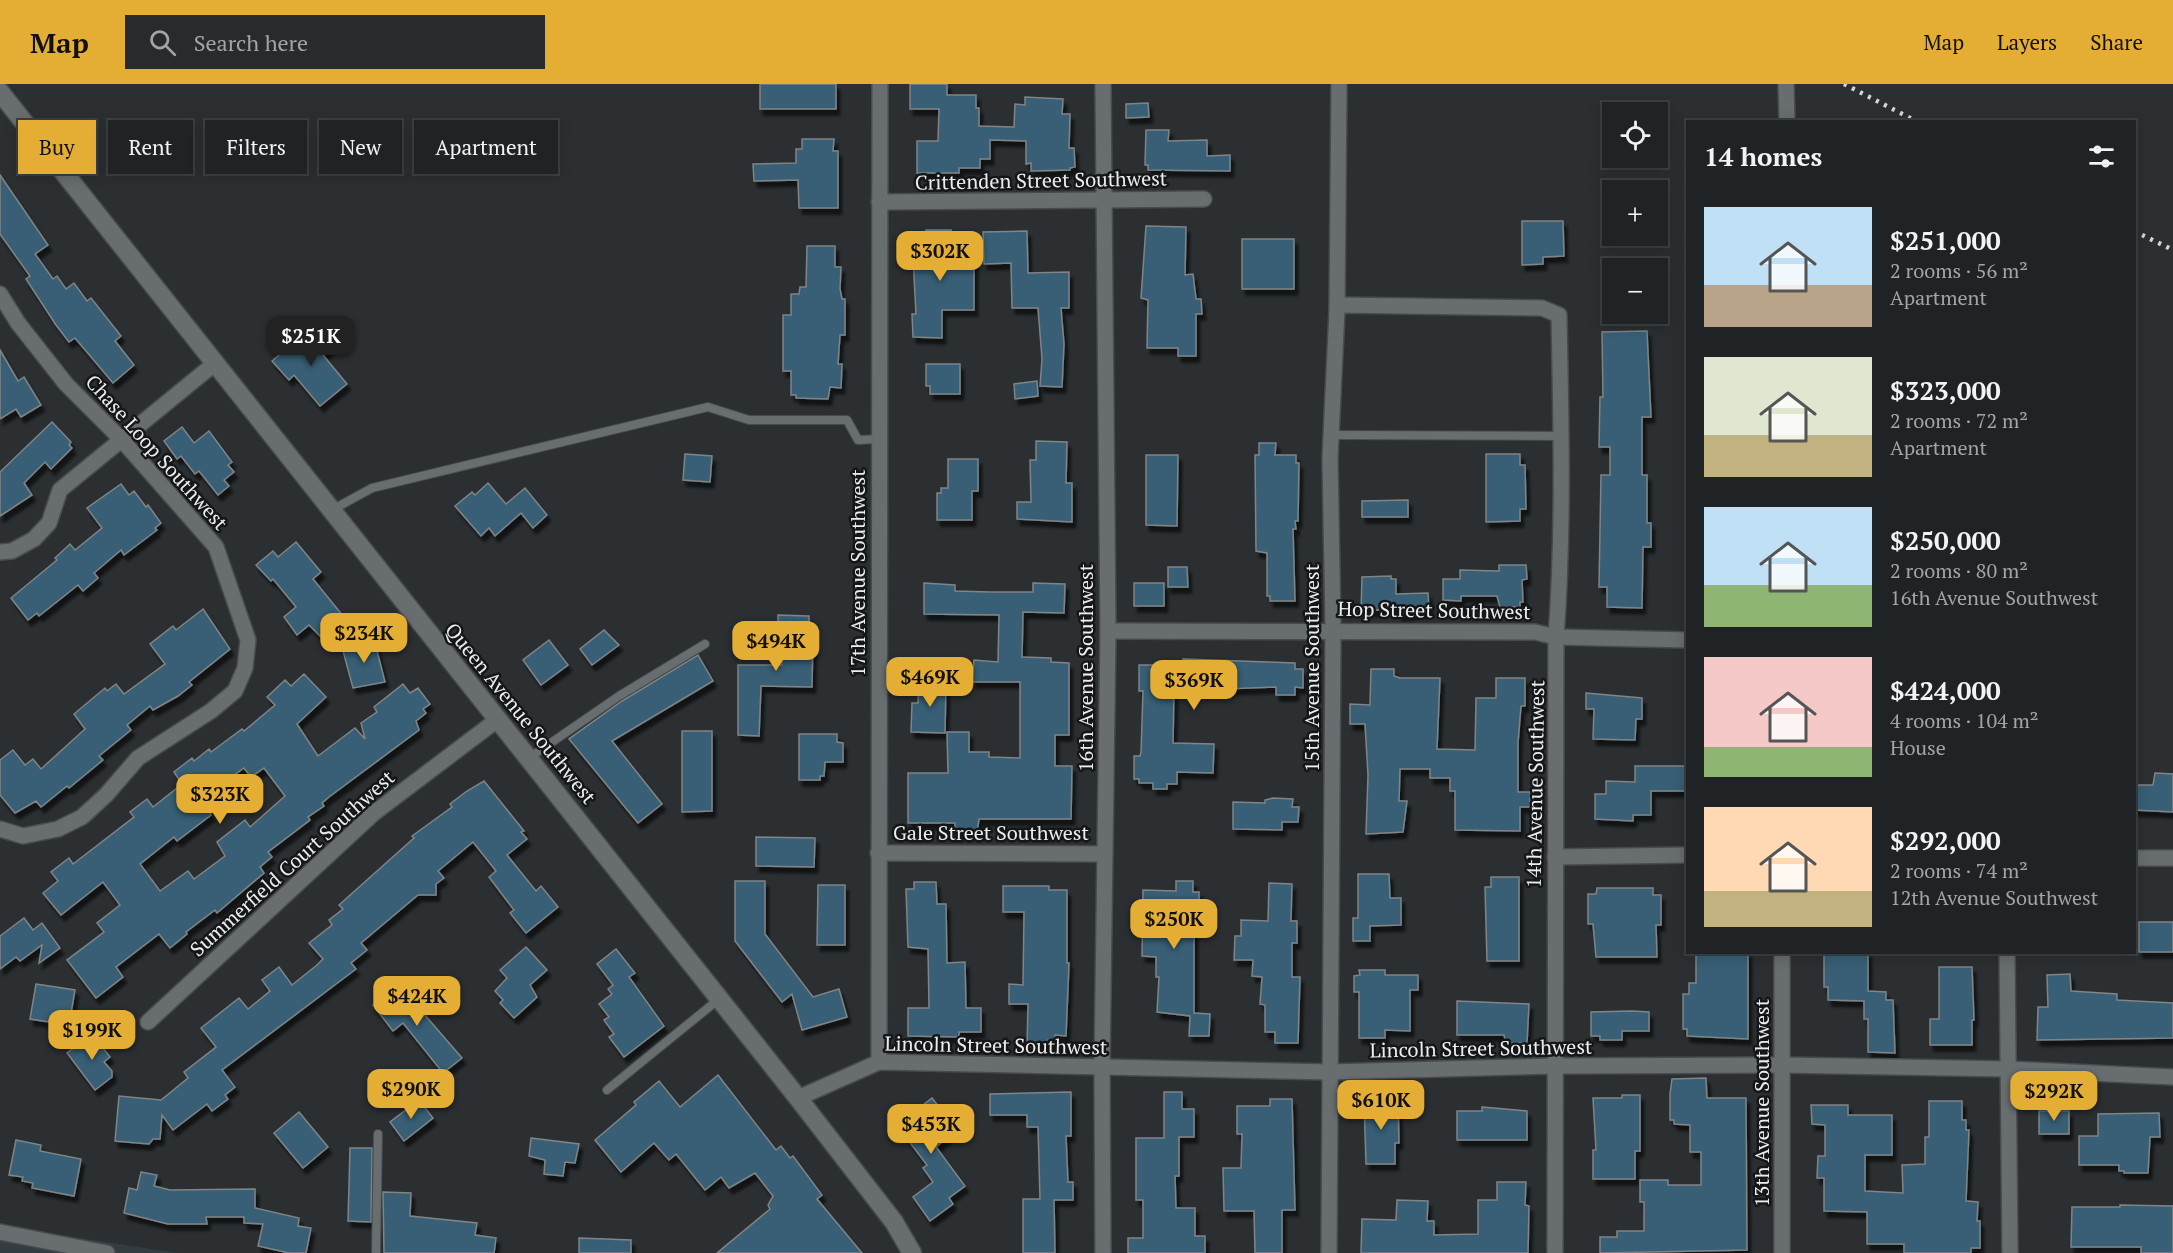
<!DOCTYPE html>
<meta charset="utf-8">
<style>
:root{--surface:#202325;--page:#282b2d;--text:#f1f3f6;--muted:#a2a4a7;--line:#3d4042;--accent:#e4ae35}
body{margin:0;font-family:"PT Serif",serif;background:var(--page);color:var(--text);height:100vh;display:flex;flex-direction:column;font-size:22px;white-space:nowrap}
*{box-sizing:border-box;margin:0}
p{font-size:20px;color:var(--muted)}
.icon{flex:none;width:33px;height:33px;fill:none;stroke:currentColor;stroke-width:2;stroke-linecap:round;stroke-linejoin:round}
.map{position:relative;flex:1;overflow:hidden}
.details{position:absolute;left:1686px;top:36px;width:450px;height:834px;display:flex;flex-direction:column;background:var(--surface);border-radius:0px;box-shadow:0 3px 15px #0003,0 0 0 2px var(--line)}
.details>*{flex:none}
.guide{position:absolute;left:18px;top:36px;width:570px;height:54px;display:flex;gap:12px}
.fabs{position:absolute;left:1602px;top:18px;display:grid;gap:12px}
.fabs a{display:grid;place-items:center;width:66px;height:66px;border-radius:0px;background:var(--surface);box-shadow:0 3px 15px #0003,0 0 0 2px var(--line);font-size:30px}
.price{position:absolute;translate:-50% -51px;padding:0 14px;border-radius:12px;background:var(--accent);color:#111;font-size:20px;line-height:39px;filter:drop-shadow(0 2px 3px #0008)}
.price::after{content:'';position:absolute;left:50%;top:36px;width:18px;height:14px;margin-left:-9px;background:inherit;clip-path:polygon(0 0,100% 0,50% 100%)}
.price.active{background:#222;color:#fff}
ul{padding:0;list-style:none}
li{display:flex;align-items:center;gap:18px;height:150px;padding:0 18px}
li span{display:grid;place-items:center;flex:none;width:168px;height:120px;border-radius:0px;color:#555}
li>.icon{margin-inline-start:auto}
span .icon{width:72px;height:72px;fill:#fffc;stroke-width:1}
li b{font-size:26px}
h2{display:flex;justify-content:space-between;align-items:center;height:72px;padding:0 18px;font-size:26px}
.pill{padding:0 21px;border-radius:0px;background:var(--surface);box-shadow:0 3px 15px #0003,0 0 0 2px var(--line);font-size:21px;line-height:54px}
.pill.active{background:var(--accent);color:#111}
header{display:flex;align-items:center;gap:36px;box-sizing:border-box;height:84px;padding:0 30px;background:var(--accent);color:#111}
header strong{font-size:28px}
nav{display:flex;gap:33px;margin-inline-start:auto;font-size:21px}
.search{width:420px;height:54px;background:var(--page);display:flex;align-items:center;gap:15px;box-sizing:border-box;padding:0 21px;border-radius:0px;color:var(--muted);font-size:22px}
.map>svg:first-child{display:block}
.built{fill:#323c41}
.building{fill:#395f74;stroke:#7f8486;stroke-width:1.5;fill-rule:evenodd;filter:url(#shadow)}
.lines{fill:none;stroke-linecap:round;stroke-linejoin:round}
.lane-casing{stroke:#474b4c;stroke-width:10}
.street-casing{stroke:#474b4c;stroke-width:18}
.secondary-casing{stroke:#474b4c;stroke-width:21}
.lane{stroke:#686d6f;stroke-width:8}
.street{stroke:#686d6f;stroke-width:15}
.secondary{stroke:#686d6f;stroke-width:18}
.rail{stroke:#d4d7d8;stroke-width:4.5;stroke-dasharray:3 6;stroke-linecap:butt}
.labels{text-anchor:middle;dominant-baseline:central;stroke-width:5;stroke-linejoin:round;paint-order:stroke}
.street-label{font-size:20px;fill:#ebeeef;stroke:#151618}
</style>
<header>
<strong>Map</strong>
<div class="search"><svg class="icon" aria-label="search" viewBox="0 0 24 24"><circle cx="10" cy="10" r="6"/><path d="M15 15l6 6"/></svg>Search here</div>
<nav><a>Map</a><a>Layers</a><a>Share</a></nav>
</header>
<div class="map">
<svg width="2173" height="1169" viewBox="0 0 2173 1169">
<defs>
<filter id="shadow"><feDropShadow dx="3.5" dy="6" stdDeviation="1.5" flood-color="#0009"/></filter>
</defs>
<rect width="100%" height="100%" fill="#2b2f31"/>
<path class="built" d="M0 1142 178 1169H0Z"/>
<g class="building">
<rect x="760" y="0" width="76" height="25"/>
<path d="M910 0H947V11H976V24H979V42L1014 43 1015 20 1025 21V13L1063 15 1062 30H1070L1069 64H1074L1075 83 1070 84V86L1031 87V79L1026 80V57L990 56V75H980V84H959V89H917V57H938L939 25H910Z"/>
<path d="M1148 19 1149 33 1126 34V20Z"/>
<path d="M1146 46H1169L1168 57 1207 56V72L1230 71V87L1148 86V81H1145Z"/>
<path d="M802 55H834L833 67H838V124H799L798 96 754 97 753 80 796 79V65H802Z"/>
<path d="M0 91 48 161 35 170 53 195 57 192 66 205 74 199 87 217 91 214 121 252 115 257 134 281 113 299 75 254 69 258 56 241 26 195 30 192 0 150Z"/>
<path d="M1522 137H1563L1564 172 1543 173V180L1522 181Z"/>
<path d="M1146 142 1186 143 1185 191 1193 190 1196 215H1201L1202 230H1196V272H1178V264H1147L1148 216 1141 214Z"/>
<path d="M926 146H951L953 167 974 168V226H942V254L913 253 912 230H916L912 154H926Z"/>
<path d="M1027 147 1028 189 1069 188V224H1061L1064 260 1062 303 1040 302 1042 275 1038 224H1012L1011 179 984 180 983 148Z"/>
<rect x="1242" y="155" width="52" height="50"/>
<path d="M807 162H835V183H841L840 205 842 215H845V251H840L838 280H842L841 304 830 303 828 315 796 314V311H791V287H783V231H791V210H799L800 203H806Z"/>
<path d="M312 243 330 265 323 271 347 300 320 322 294 291 289 296 272 277Z"/>
<path d="M1647 247 1651 333H1642V391H1647V439H1651V463H1643L1642 524 1607 523V503H1599L1601 391H1610V363H1599L1600 313H1603L1602 248Z"/>
<path d="M0 266 18 297 24 293 41 321 21 333 16 325 0 335Z"/>
<path d="M926 280H960V310H930V302H926Z"/>
<path d="M1037 297 1038 312 1015 315 1014 300Z"/>
<path d="M52 338 71 358 69 361 72 364 51 385 45 378 24 399 32 411 0 432V388Z"/>
<path d="M182 343 194 359 209 347 232 378 228 381 234 388 224 396 229 402 218 411 199 387 195 390 181 372 177 375 164 357Z"/>
<path d="M1036 357 1067 358 1066 399H1072V438L1017 435V418H1031L1030 376H1036Z"/>
<path d="M1259 359H1276L1275 371H1296V379H1299L1298 437H1295L1296 445H1293L1295 517H1270V512H1267V469L1256 467 1255 371H1259Z"/>
<path d="M685 370 712 372 710 398 683 396Z"/>
<path d="M1486 370H1520V381H1525L1526 425H1520V437L1486 438Z"/>
<path d="M1146 371H1178L1177 442 1146 441Z"/>
<path d="M948 375H978V407H972V436H937V409H941V404H948Z"/>
<path d="M488 399 506 420 525 404 547 431 533 444 521 429 495 452 489 444 481 452 455 422 472 408 475 411Z"/>
<path d="M121 400 129 411 134 407 146 423 148 421 161 439 155 444 157 446 124 471 121 466 94 489 98 494 83 507 78 501 39 532 37 529 28 536 11 514 57 476 55 474 70 460 75 466 102 444 87 424Z"/>
<path d="M1408 416V433H1362V417Z"/>
<path d="M296 458 321 488 313 495 348 538V544L328 560 309 541 297 551 284 533 296 523 273 495 271 497 256 481 273 467 278 473Z"/>
<path d="M1499 481H1526L1527 495 1522 496 1523 518H1520V523H1500L1497 512H1461V517L1443 516V495H1460V486L1499 487Z"/>
<path d="M1168 483H1187L1188 503H1168Z"/>
<path d="M1391 492V495H1396V510L1428 509 1429 527 1399 531V525L1361 527 1362 493Z"/>
<path d="M924 499 955 501V507L991 508H1033V499L1065 500 1064 529 1023 528 1022 573 1051 574V578L1069 579V651H1055V682H1072L1071 735H979L977 749 955 747V739H908V689H948L947 648H969V668H989V673L1020 674V598H972L974 576 998 578 999 531 924 530Z"/>
<rect x="1134" y="499" width="30" height="23"/>
<path d="M203 525 230 565 189 598 192 601 178 612 153 626 150 622 127 641 131 646 99 672 103 676 69 704 67 702 41 723 36 717 15 729 0 711V676L13 666 25 681 33 675 41 685 85 645 74 630 105 604 107 607 116 600 124 610 165 580 150 560 173 542 176 546Z"/>
<path d="M778 531 809 532V550H813L812 603 761 602 759 652 738 651V581H782L783 547H778Z"/>
<path d="M604 546 619 561 592 581 580 565Z"/>
<path d="M374 555 385 598 353 604 342 563Z"/>
<path d="M549 556 568 581 541 601 523 576Z"/>
<path d="M698 571 713 597 612 657 662 720 638 739 569 655 622 617Z"/>
<path d="M1183 575 1295 579V585H1303V604L1295 603V611H1276V603L1224 605V595H1190V607H1174L1173 659 1214 660 1213 689 1177 688V700H1167V705H1153V699H1139V695H1134V672H1140L1141 668 1143 607H1139V581H1183Z"/>
<path d="M1371 585H1394V592L1400 594H1440L1437 665 1475 666 1476 614H1496V594H1525V622H1521L1518 659V708H1530V723H1520V747L1455 746V707H1450V694H1430V685H1400L1399 717H1407L1403 748 1366 750 1368 691 1365 640H1350V620L1370 621Z"/>
<path d="M304 590 326 613 297 640 318 672 355 644 365 655 361 639 377 628 374 623 403 600 410 609 418 604 430 620 423 625 426 629 416 637 419 646 329 713 322 719 324 722 308 733 310 736 268 768 272 773 260 783 264 789 217 829 215 826 186 848 187 850 170 864 159 850 116 883 123 893 96 914 67 876 104 848 97 839 120 821 103 798 61 831 43 809 58 797 51 788 69 774 73 780 134 733 130 728 147 715 153 723 182 700 174 688 192 674 194 677 209 665 211 668 242 645 244 647 275 621 267 613 285 596 291 602ZM244 684 251 693 264 684 285 712 250 743 245 736 217 758 225 772 194 795 188 787 160 807 140 780 174 753 177 757 211 731 201 715Z"/>
<path d="M919 596H946L945 649 911 648 912 619H918Z"/>
<path d="M1586 609 1642 614V635H1636L1635 656 1593 655 1594 625H1586Z"/>
<path d="M682 647H712V727L682 728Z"/>
<path d="M799 650H837V658L843 659V678H825L824 692H820V696H799Z"/>
<path d="M1635 682H1688V707H1651V731H1633V737L1595 735V710H1606V697L1635 698Z"/>
<path d="M2155 689 2173 690V728L2134 726V701H2153Z"/>
<path d="M484 697 524 747 521 748 527 755 507 771 536 807 541 802 558 823 526 849 510 829 514 826 489 793 496 787 473 758 438 787 444 794 436 800V811H418L361 859 367 866 351 879 356 885 222 986 235 1003 225 1011 228 1015 212 1027 207 1020 173 1046 162 1031 160 1055H153L149 1060 115 1057 119 1012 161 1016 188 994 184 988 216 963 201 944 239 914 248 925 270 907 262 896 279 883 292 901 317 881 323 875 309 859 332 841 329 836 343 825 339 821 414 754 412 752 452 723 450 720 467 707Z"/>
<path d="M1273 714 1293 715 1292 723H1299L1298 738H1282V746L1233 745V718L1265 719V716Z"/>
<path d="M756 753 815 754 814 783 756 782Z"/>
<path d="M1358 790H1389L1390 814H1401V841L1370 842V857H1353V834H1358Z"/>
<path d="M1491 793H1519V877H1487L1485 803H1491Z"/>
<path d="M735 797H765V850L813 913 839 905 847 933 802 946 792 910 782 918 735 857Z"/>
<path d="M1176 797H1193V808H1199V842H1194V929L1210 930 1209 952H1189L1190 932 1157 928 1159 893H1156V873L1142 872 1143 806 1176 807Z"/>
<path d="M914 798H936L937 820H946L947 879 965 878 966 924H981V948H959V953L908 952V924H929L928 865 908 863 906 805H914Z"/>
<path d="M1269 799 1292 800 1291 837H1297V859H1292V893H1300L1298 959H1275V948H1265V921L1260 920 1262 893 1252 892 1253 876H1234L1235 852H1241V836L1268 837Z"/>
<path d="M818 801H845V861H817Z"/>
<path d="M1003 802H1049V806H1067V879H1069L1066 952 1055 951V956H1048V963H1027L1028 920H1009V900L1023 901 1024 828H1003Z"/>
<path d="M1597 804H1653V811H1661V841H1656L1657 873H1596L1593 840H1588V810H1596Z"/>
<path d="M24 834 33 846 42 839 60 864 39 879 42 861 20 877 16 873 0 885V852Z"/>
<rect x="2139" y="838" width="34" height="30"/>
<path d="M526 863 547 886 530 901 537 913 514 934 500 919 503 916 495 907 507 894 500 886Z"/>
<path d="M616 865 635 889 629 893 664 942 624 973 609 953 614 950 604 936 609 933 599 920 612 910 608 905 613 901 597 880Z"/>
<path d="M1696 868H1748V955L1687 952V945H1683V910H1689V899H1696Z"/>
<path d="M1824 868H1868V907L1886 908V916H1893L1895 969 1868 968V935H1864V917L1828 916V903H1824Z"/>
<path d="M1939 883H1972L1974 936H1972V961H1930V935H1939Z"/>
<path d="M1359 886H1385V891H1418V906H1410V947L1385 946V954H1359V908H1354V892L1360 891Z"/>
<path d="M2070 890 2071 907 2117 910V916L2173 919V954L2037 956 2038 923H2048L2047 891Z"/>
<path d="M36 900 75 906 69 941 30 935Z"/>
<path d="M398 900 462 974 443 989 403 939 393 947 373 921Z"/>
<path d="M1457 917 1529 920 1527 959H1506L1504 951H1457Z"/>
<path d="M1632 927 1649 928V947H1622V956H1600V952H1591V928Z"/>
<path d="M92 950 110 973 104 978 112 987V993L95 1006 67 969Z"/>
<path d="M718 991 776 1066 781 1062 790 1074 793 1072 822 1111 817 1115 862 1169H717L770 1125 768 1121 773 1112 755 1089 729 1104 721 1093 705 1106 676 1070 669 1076 654 1059 621 1088 595 1056 636 1021 634 1018 659 997 680 1023Z"/>
<path d="M1706 994 1707 1014H1746L1747 1166 1600 1169V1153H1617V1147H1644V1118H1640V1096H1668V1101H1701V1068H1690V1041L1674 1040V1036H1670V1010L1672 995Z"/>
<path d="M1071 1008V1052H1066L1068 1098H1073V1116H1054L1055 1169H1023V1115H1040L1038 1043H1027V1031H990V1010Z"/>
<path d="M1164 1008H1182V1025H1194V1053H1179V1092H1175L1176 1124H1195V1152H1205V1169H1128V1154H1143V1116H1136V1054H1164Z"/>
<path d="M1622 1011H1640V1067H1635V1095H1593V1066H1596L1593 1014H1622Z"/>
<path d="M932 1014 957 1046 936 1063 965 1102 949 1114 953 1120 930 1137 913 1113 933 1098 923 1084 927 1081 892 1035 909 1022 914 1028Z"/>
<path d="M1270 1015H1292L1295 1126H1282V1169H1255L1254 1127H1224L1223 1084H1241L1242 1050H1237V1022H1270Z"/>
<path d="M419 1016 433 1034 404 1057 390 1038Z"/>
<path d="M1398 1016 1399 1059H1395V1080H1366L1364 1017Z"/>
<path d="M1929 1017H1962V1036H1966V1046H1969L1966 1117 1978 1118 1977 1137H1980V1164H1971V1169H1904V1160H1867V1128L1824 1127V1094H1817L1818 1072H1825V1041L1812 1040 1811 1021H1848V1031H1892V1071H1865V1107L1903 1109 1902 1081 1925 1080V1053H1929Z"/>
<path d="M1482 1023 1527 1027V1056H1457V1027H1482Z"/>
<rect x="2039" y="1027" width="30" height="23"/>
<path d="M299 1028 328 1063 303 1084 274 1049Z"/>
<path d="M2159 1029 2160 1053H2150L2148 1089H2124V1087H2119V1081H2079V1052H2098V1030Z"/>
<path d="M531 1054 579 1060 575 1079 565 1078 563 1092 544 1090 545 1076 529 1072Z"/>
<path d="M16 1056 41 1061 40 1067 81 1075 74 1112 32 1104 33 1099 22 1097 23 1093 9 1091Z"/>
<path d="M350 1064H372L371 1138 348 1137Z"/>
<path d="M141 1088 157 1091 154 1102 170 1106 255 1105V1124L299 1134 298 1142 311 1144 306 1169H289L258 1162 263 1140 244 1139V1133H206L207 1140H168L124 1129 129 1104 137 1106Z"/>
<path d="M1497 1098H1526L1525 1121 1529 1122 1528 1169H1361L1362 1135 1396 1136 1397 1116 1428 1117 1427 1137H1434V1151L1478 1150V1116H1497Z"/>
<path d="M383 1108 411 1109 410 1132 477 1139 475 1151 496 1154 494 1169H384Z"/>
<path d="M2120 1121 2173 1122V1169H2141V1163H2071L2072 1123H2120Z"/>
<path d="M579 1154 631 1156V1169H579Z"/>
</g>
<g class="lines">
<g class="lane-casing">
<g id="lane">
<path d="M1331 351 1561 352"/>
<path d="M332 426 372 404 708 323 749 336H847L858 356 878 355"/>
<path d="M529 674 619 612 705 560"/>
<path d="M607 1006 719 915"/>
<path d="M376 1169 378 1050"/>
</g>
</g>
<g class="street-casing">
<g id="street">
<path d="M1786 0 1787 38"/>
<path d="M879 118 1204 115"/>
<path d="M0 210 18 239 66 300 121 355 216 463 248 556 245 584 235 607 211 627 138 674 106 711 82 733 58 745 23 752 0 745"/>
<path d="M1337 221 1542 224 1559 231C1561 338 1564 446 1556 553L1555 1169"/>
<path d="M0 468 12 467 34 455 49 439 60 406 214 280"/>
<path d="M1108 547 1535 548 1556 553 1688 556"/>
<path d="M878 769 1104 770"/>
<path d="M1555 773 1688 771"/>
<path d="M2134 774H2173"/>
<path d="M1782 868V1169"/>
<path d="M2007 868 2010 1169"/>
<path d="M148 938 374 729 497 636"/>
<path d="M879 978 880 0"/>
<path d="M798 1014 879 978 1330 988 1555 982 1782 981 2009 985 2173 993"/>
<path d="M0 1148 107 1169"/>
<path d="M1103 1169 1102 983 1108 547 1103 0"/>
<path d="M1329 1169 1333 546 1330 374 1337 226 1339 0"/>
</g>
</g>
<g class="secondary-casing">
<path id="secondary" d="M0 8 798 1014 894 1138 912 1169"/>
</g>
<use href="#lane" class="lane"/>
<use href="#street" class="street"/>
<use href="#secondary" class="secondary"/>
<g class="rail">
<path d="M1844 0 1918 38"/>
<path d="M2134 147 2173 166"/>
</g>
</g>
<g class="labels">
<g class="street-label">
<text transform="translate(1041 96) rotate(-1)">Crittenden Street Southwest</text>
<text transform="translate(157 368) rotate(48)">Chase Loop Southwest</text>
<text transform="translate(857 489) rotate(-90)">17th Avenue Southwest</text>
<text transform="translate(1434 526) rotate(1)">Hop Street Southwest</text>
<text transform="translate(1085 584) rotate(-90)">16th Avenue Southwest</text>
<text transform="translate(1311 584) rotate(-90)">15th Avenue Southwest</text>
<text transform="translate(521 629) rotate(51)">Queen Avenue Southwest</text>
<text transform="translate(1535 700) rotate(-89)">14th Avenue Southwest</text>
<text x="991" y="748">Gale Street Southwest</text>
<text transform="translate(292 779) rotate(-42)">Summerfield Court Southwest</text>
<text transform="translate(996 961) rotate(1)">Lincoln Street Southwest</text>
<text transform="translate(1481 964) rotate(-1)">Lincoln Street Southwest</text>
<text transform="translate(1761 1019) rotate(-90)">13th Avenue Southwest</text>
</g>
</g>
</svg>
<div class="fabs">
<a><svg class="icon" aria-label="locate" viewBox="0 0 24 24"><circle cx="12" cy="12" r="6"/><path d="M12 2v4M12 18v4M2 12h4M18 12h4"/></svg></a>
<a>+</a>
<a>−</a>
</div>
<b class="price" style="left:940px;top:198px">$302K</b>
<b class="price active" style="left:311px;top:283px">$251K</b>
<b class="price" style="left:364px;top:580px">$234K</b>
<b class="price" style="left:776px;top:588px">$494K</b>
<b class="price" style="left:930px;top:624px">$469K</b>
<b class="price" style="left:1194px;top:627px">$369K</b>
<b class="price" style="left:220px;top:741px">$323K</b>
<b class="price" style="left:1174px;top:866px">$250K</b>
<b class="price" style="left:417px;top:943px">$424K</b>
<b class="price" style="left:92px;top:977px">$199K</b>
<b class="price" style="left:411px;top:1036px">$290K</b>
<b class="price" style="left:2054px;top:1038px">$292K</b>
<b class="price" style="left:1381px;top:1047px">$610K</b>
<b class="price" style="left:931px;top:1071px">$453K</b>
<div class="guide">
<a class="pill active">Buy</a>
<a class="pill">Rent</a>
<a class="pill">Filters</a>
<a class="pill">New</a>
<a class="pill">Apartment</a>
</div>
<section class="details">
<h2>14 homes<svg class="icon" aria-label="filters" viewBox="0 0 24 24"><path d="M4 7h16M4 17h16"/><circle cx="9" cy="7" r="2"/><circle cx="15" cy="17" r="2"/></svg></h2>
<ul>
<li><span style="background:linear-gradient(#bfe0f5 65%,#b9a48a 0)"><svg class="icon" aria-label="home" viewBox="0 0 24 24"><path d="M3 11l9-7 9 7M6 9v11h12V9"/></svg></span><div><b>$251,000</b><p>2 rooms · 56 m²</p><p>Apartment</p></div></li>
<li><span style="background:linear-gradient(#dfe7d0 65%,#c2b280 0)"><svg class="icon" aria-label="home" viewBox="0 0 24 24"><path d="M3 11l9-7 9 7M6 9v11h12V9"/></svg></span><div><b>$323,000</b><p>2 rooms · 72 m²</p><p>Apartment</p></div></li>
<li><span style="background:linear-gradient(#bfe0f5 65%,#8fb573 0)"><svg class="icon" aria-label="home" viewBox="0 0 24 24"><path d="M3 11l9-7 9 7M6 9v11h12V9"/></svg></span><div><b>$250,000</b><p>2 rooms · 80 m²</p><p>16th Avenue Southwest</p></div></li>
<li><span style="background:linear-gradient(#f6c9c9 75%,#8fb573 0)"><svg class="icon" aria-label="home" viewBox="0 0 24 24"><path d="M3 11l9-7 9 7M6 9v11h12V9"/></svg></span><div><b>$424,000</b><p>4 rooms · 104 m²</p><p>House</p></div></li>
<li><span style="background:linear-gradient(#ffd9b3 70%,#c2b280 0)"><svg class="icon" aria-label="home" viewBox="0 0 24 24"><path d="M3 11l9-7 9 7M6 9v11h12V9"/></svg></span><div><b>$292,000</b><p>2 rooms · 74 m²</p><p>12th Avenue Southwest</p></div></li>
</ul>
</section>
</div>
